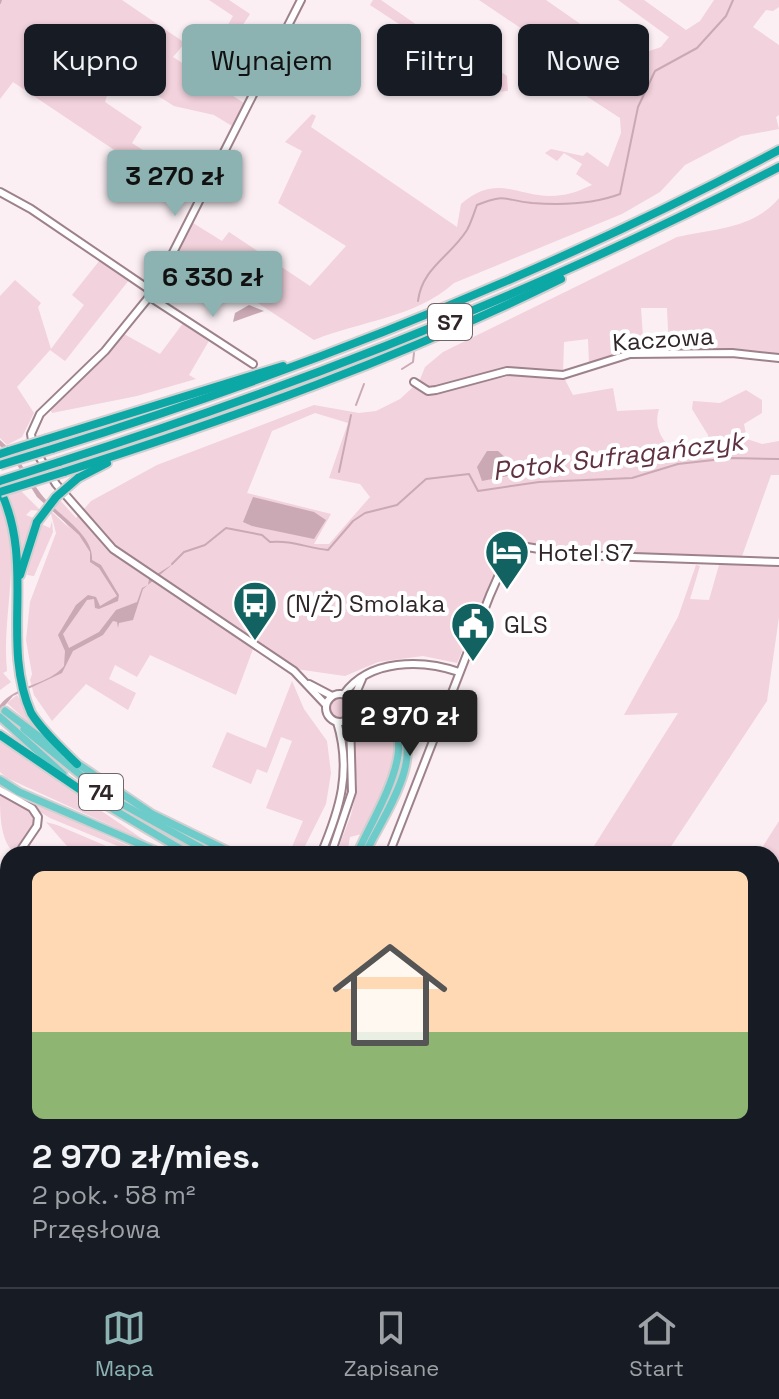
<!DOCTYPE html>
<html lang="pl">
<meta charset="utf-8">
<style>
:root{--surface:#171b24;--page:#242831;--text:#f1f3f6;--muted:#9ea1a6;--line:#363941;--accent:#8cb2b2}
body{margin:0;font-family:"Space Grotesk",sans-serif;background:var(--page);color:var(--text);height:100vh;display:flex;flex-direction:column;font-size:30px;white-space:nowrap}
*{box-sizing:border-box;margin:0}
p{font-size:26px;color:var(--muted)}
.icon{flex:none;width:44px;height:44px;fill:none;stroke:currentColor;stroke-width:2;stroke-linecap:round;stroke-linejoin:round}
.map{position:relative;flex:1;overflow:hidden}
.details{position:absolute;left:0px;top:846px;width:780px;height:442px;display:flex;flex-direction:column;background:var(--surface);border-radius:24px 24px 0 0;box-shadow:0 2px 6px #0004}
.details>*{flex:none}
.guide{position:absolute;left:24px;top:24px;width:732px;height:72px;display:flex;gap:16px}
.price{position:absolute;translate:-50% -68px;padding:0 18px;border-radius:8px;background:var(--accent);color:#111;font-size:26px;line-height:52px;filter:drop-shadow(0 2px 4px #0008)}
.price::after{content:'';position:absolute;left:50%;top:48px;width:24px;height:18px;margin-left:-12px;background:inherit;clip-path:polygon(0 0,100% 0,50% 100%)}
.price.active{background:#222;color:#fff}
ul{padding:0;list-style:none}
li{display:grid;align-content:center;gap:16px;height:424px;padding:0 32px}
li+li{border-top:2px solid var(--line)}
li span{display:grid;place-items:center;height:248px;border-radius:12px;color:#555}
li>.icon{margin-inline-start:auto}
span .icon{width:144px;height:144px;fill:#fffc;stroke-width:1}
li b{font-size:34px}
.tag{padding:0 28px;border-radius:12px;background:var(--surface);box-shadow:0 2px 6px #0004;font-size:28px;line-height:72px}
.tag.active{background:var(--accent);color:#111}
.menu{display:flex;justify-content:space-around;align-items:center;height:112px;border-top:2px solid var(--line);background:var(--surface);font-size:22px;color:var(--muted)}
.menu a{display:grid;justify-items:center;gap:4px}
.menu .active{color:var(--accent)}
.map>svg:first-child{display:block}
.green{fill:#f2d2dc;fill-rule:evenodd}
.water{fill:#caa9b4}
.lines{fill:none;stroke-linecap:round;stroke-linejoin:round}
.stream{stroke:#caa9b4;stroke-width:2}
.minor-casing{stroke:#9d828b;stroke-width:10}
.major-casing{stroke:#d1cfd0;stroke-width:11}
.highway-casing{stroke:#d1cfd0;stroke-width:12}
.minor{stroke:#fff;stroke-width:6}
.major{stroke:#6dcbca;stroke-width:7}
.highway{stroke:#0ca8a6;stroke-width:8}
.highway-bridge-casing{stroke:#d1cfd0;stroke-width:12;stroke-linecap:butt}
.highway-bridge{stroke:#0ca8a6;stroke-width:8}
.labels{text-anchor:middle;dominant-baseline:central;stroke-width:8;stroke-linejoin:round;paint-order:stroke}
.shield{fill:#fff;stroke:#6e6669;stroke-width:2}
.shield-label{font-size:22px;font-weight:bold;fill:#302529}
.street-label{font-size:24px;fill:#302529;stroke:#fff}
.poi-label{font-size:24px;fill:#302529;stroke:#fff;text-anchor:start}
.water-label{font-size:26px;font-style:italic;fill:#5f3142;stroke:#fff}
</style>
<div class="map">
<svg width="779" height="1287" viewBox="0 0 779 1287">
<rect width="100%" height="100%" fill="#fbeff3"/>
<g class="green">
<path d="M0 0H122L185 43 173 57 244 103 232 126 214 115 174 106 68 40 58 54 109 89 105 102 142 127 132 143 158 160 150 174 13 82 0 99Z"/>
<path d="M209 0H229L250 14 235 37 225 30 233 16Z"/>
<path d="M373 0H381L437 39 458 42 507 76 508 91 498 92 434 49H428L426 66 420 68 395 50 408 30 370 5Z"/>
<path d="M479 0H546L589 30 600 25 640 54 661 47 669 37 618 0H644L686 30 700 21 714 0H779V7L773 11 766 10 753 27 779 45V115L776 117 779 129 741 136 685 165 660 192 622 214 454 283C415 318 360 321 314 340L179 251 193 223 222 241 229 232 310 286 346 246 278 203 302 151 285 142 312 114 316 116 311 127 457 227 461 204C501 170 521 202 562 195 572 194 583 189 592 185L576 174 582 164 564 153 557 161 545 153 551 149 583 156 587 152 608 167 621 133 620 118 554 75 562 56Z"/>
<path d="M779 198V356L669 352 667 308H641L644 352 589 364 588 339 564 342 563 373 507 369 436 388 419 382 425 367 443 352 677 237C712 229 754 229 779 198Z"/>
<path d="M100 260 129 280 65 361 50 350 17 387 34 413 22 437 7 445 0 438V296L15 280 41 303 38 307 51 349 84 305 72 295Z"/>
<path d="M184 322 210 339 189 375 196 379 137 396 52 413 50 409 124 334 160 354Z"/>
<path d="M532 374 563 376 573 395 613 388 617 411 659 409C652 432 667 446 683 459L705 456 710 451 708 435 692 409 693 401 720 403 746 390 762 400V413L744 424 747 439 762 444 779 441V475H771L741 559 575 553 529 545 514 547 503 556 457 663 423 656 378 662 345 676 296 669 140 566 136 570 253 649 236 695 150 655 137 677 115 665 109 679 136 693 128 710 86 684 52 721 34 695 30 680 32 674 26 640 30 602 56 533 50 510 69 528 53 506 59 499 76 518 91 501 157 465 314 405 359 413 376 411 400 399 413 387C456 397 489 375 532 374ZM315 413 348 423 329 478 360 484 370 497 329 544H314L331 514 247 493 272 431Z"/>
<path d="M21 491 41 511 31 510 26 515 36 519 21 560V540L9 495Z"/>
<path d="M0 500C24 557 1 612 7 671L3 673 11 682 0 690Z"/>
<path d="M52 521 53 532 34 576 27 575 35 532 41 524 50 528Z"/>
<path d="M779 564V617L767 701 666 854H589L678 713 624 715 678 617 696 565 700 566 690 599 709 600 719 565Z"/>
<path d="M292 681 304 709 327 741 331 773 326 804 301 854H289L303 821 266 808 292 741 281 737 267 773 257 769 251 784 212 767 227 732 266 748Z"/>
<path d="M17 695 47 739 7 703Z"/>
<circle cx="340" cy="709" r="10"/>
<path d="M358 721C367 721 375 723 383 728 417 751 373 807 362 834L350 837 347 854H336L351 815 357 788 353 727Z"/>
<path d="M0 742 147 842 7 778 0 772Z"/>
<path d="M0 787 146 854H137L50 818Z"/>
<path d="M0 793 32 810 37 821 16 854C0 843 0 815 0 793Z"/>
<path d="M779 821V947L772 959V854H758Z"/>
<path d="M46 822 57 825 125 854H74Z"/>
<path d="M0 912 8 915V978L0 976Z"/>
<path d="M0 981 8 983V1144L0 1150Z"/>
<path d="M772 1151 779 1157V1287H761L759 1280H772Z"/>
<path d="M8 1178V1184L2 1188 8 1190V1230L0 1223V1184Z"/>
<path d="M0 1271 8 1273V1280H44L57 1287H0Z"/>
</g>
<g class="water">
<path d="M249 305 264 311 233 322 235 313Z"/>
<path d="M0 440C19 456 27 475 41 494 57 515 94 534 92 560L101 565 119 595 118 601 99 609 95 608 94 599 87 600 63 634 69 648 99 632 116 610 137 602 142 588 148 585 149 579 173 564 143 589 133 620 119 623 118 628 117 622 113 621 103 635 73 651 62 673 13 696 0 711V705C17 684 49 685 64 666L65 651 58 635 76 605 88 595 96 597 100 606 117 596 99 568 90 562V552L79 535 37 497 11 455 0 446Z"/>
<path d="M487 451H498L517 468V474L482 481 477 467Z"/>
<path d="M253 497 314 512 326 520 314 539 252 526 243 522Z"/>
</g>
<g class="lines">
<g class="stream">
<path d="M0 3 1 0"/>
<path d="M418 301C422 268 450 257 467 230 471 223 474 213 477 205 506 193 503 200 532 203 560 205 594 204 620 194L638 107 655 71 697 48 726 16 733 0"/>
<path d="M402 369 413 362 414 353"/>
<path d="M356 405 364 384"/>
<path d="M339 472 351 415"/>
<path d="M172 564 184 552 205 545 226 528 262 535 270 542C292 540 307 548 328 550L353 521 365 513 397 505 426 479 469 474 478 491 539 482 632 478 678 464 731 458 779 459"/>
</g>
<g class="minor-casing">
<g id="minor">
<path d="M301 0 153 292 105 351 40 414 31 434 33 447 56 484 113 549 294 671 326 705"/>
<path d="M0 192 31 209 153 292"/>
<path d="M150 297 253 364"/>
<path d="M414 382 428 391 436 390 507 371 563 375 630 354 732 353 779 358"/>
<path d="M309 684 332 696"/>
<circle cx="340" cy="708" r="14"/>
<path d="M344 694C369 659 422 659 459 672"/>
<path d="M353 700 362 679"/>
<path d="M0 790 32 808 38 817 37 826 18 854"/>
<path d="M321 854C340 809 352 771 337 722"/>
<path d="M331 854 352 792 350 719"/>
<path d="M389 854 490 595 505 561 515 549 527 547 575 555 779 562"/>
<path d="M0 914 8 886"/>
<path d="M772 1036 779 1033"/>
<path d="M0 1163 8 1157"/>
<path d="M0 1174 8 1168"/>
<path d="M0 1231 8 1239"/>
<path d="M661 1280 675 1287"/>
<path d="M66 1287 68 1280"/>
<path d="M416 1287 417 1280"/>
</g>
</g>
<g class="major-casing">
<g id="major">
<path d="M354 705C369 710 383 710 395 721 430 753 381 819 365 854"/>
<path d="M5 711 61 753"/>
<path d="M353 716C445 709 372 817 357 854"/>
<path d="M0 717 63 774"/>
<path d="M24 729 104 794 212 854"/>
<path d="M75 762 152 814 234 854"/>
<path d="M0 780 19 792 163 854"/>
<path d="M89 795 189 854"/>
<path d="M772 1141 779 1147"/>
</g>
</g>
<g class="highway-casing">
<g id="highway">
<path d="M47 439 283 366"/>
<path d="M52 449C303 370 547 274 779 150"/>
<path d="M0 454 9 451"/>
<path d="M59 462C307 383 547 288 779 167"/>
<path d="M64 472C234 418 400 358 561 279"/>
<path d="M78 478 107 463"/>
<path d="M0 490C36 565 0 642 31 713 43 732 61 748 77 764"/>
<path d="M20 575 37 522"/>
<path d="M0 735 91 797"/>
</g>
</g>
<use href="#minor" class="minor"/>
<use href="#major" class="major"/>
<use href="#highway" class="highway"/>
<g class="highway-bridge-casing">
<g id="highway-bridge">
<path d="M9 451 47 439"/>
<path d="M0 465 52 449"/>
<path d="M0 481 59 462"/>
<path d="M0 492 64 472"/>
<path d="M37 522 56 497 78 478"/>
</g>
</g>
<use href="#highway-bridge" class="highway-bridge"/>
</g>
<defs>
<g id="hotel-pin" transform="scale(2.3)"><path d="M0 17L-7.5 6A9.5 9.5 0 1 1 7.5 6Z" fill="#116260" stroke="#fff"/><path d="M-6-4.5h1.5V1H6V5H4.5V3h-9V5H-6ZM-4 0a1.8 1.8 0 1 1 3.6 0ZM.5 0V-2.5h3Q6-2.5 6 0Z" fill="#fff"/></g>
<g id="bus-pin" transform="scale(2.3)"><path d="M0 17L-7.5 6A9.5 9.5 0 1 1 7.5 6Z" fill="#116260" stroke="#fff"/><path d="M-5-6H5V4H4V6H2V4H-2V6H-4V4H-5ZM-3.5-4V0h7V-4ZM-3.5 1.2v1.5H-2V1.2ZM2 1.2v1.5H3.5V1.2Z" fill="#fff"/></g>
<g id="civic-pin" transform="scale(2.3)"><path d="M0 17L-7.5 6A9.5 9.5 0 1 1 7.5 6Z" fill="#116260" stroke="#fff"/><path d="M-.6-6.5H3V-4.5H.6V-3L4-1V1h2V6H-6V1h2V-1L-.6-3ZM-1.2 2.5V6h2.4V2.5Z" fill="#fff"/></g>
</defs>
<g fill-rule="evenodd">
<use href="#hotel-pin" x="507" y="552"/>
<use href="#bus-pin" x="255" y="603"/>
<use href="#civic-pin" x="473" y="624"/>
</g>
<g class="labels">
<g class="shield">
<rect x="428" y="304" width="44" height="36" rx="6"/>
<rect x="79" y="774" width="44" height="36" rx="6"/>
</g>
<g class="shield-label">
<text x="450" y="322">S7</text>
<text x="101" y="792">74</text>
</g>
<g class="street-label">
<text transform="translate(663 339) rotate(-4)">Kaczowa</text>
</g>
<g class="poi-label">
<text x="538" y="552">Hotel S7</text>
<text x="286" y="603">(N/Ż) Smolaka</text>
<text x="504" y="624">GLS</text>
</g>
<g class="water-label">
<text transform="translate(618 456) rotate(-7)">Potok Sufragańczyk</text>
</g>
</g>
</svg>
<b class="price" style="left:175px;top:218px">3 270 zł</b>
<b class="price" style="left:213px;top:319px">6 330 zł</b>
<b class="price active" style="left:410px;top:758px">2 970 zł</b>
<div class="guide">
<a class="tag">Kupno</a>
<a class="tag active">Wynajem</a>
<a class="tag">Filtry</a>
<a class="tag">Nowe</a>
</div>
<section class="details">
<ul>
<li><span style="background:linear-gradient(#ffd9b3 65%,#8fb573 0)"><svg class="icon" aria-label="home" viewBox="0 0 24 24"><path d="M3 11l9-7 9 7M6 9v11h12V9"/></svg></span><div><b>2 970 zł/mies.</b><p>2 pok. · 58 m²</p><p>Przęsłowa</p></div></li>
</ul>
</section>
</div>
<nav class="menu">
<a class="active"><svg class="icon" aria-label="map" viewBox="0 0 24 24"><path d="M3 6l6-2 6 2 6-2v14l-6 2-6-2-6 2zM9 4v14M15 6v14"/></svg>Mapa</a>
<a><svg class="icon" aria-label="saved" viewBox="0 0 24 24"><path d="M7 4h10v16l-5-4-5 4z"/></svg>Zapisane</a>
<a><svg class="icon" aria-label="home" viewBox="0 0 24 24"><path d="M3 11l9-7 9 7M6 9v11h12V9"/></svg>Start</a>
</nav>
